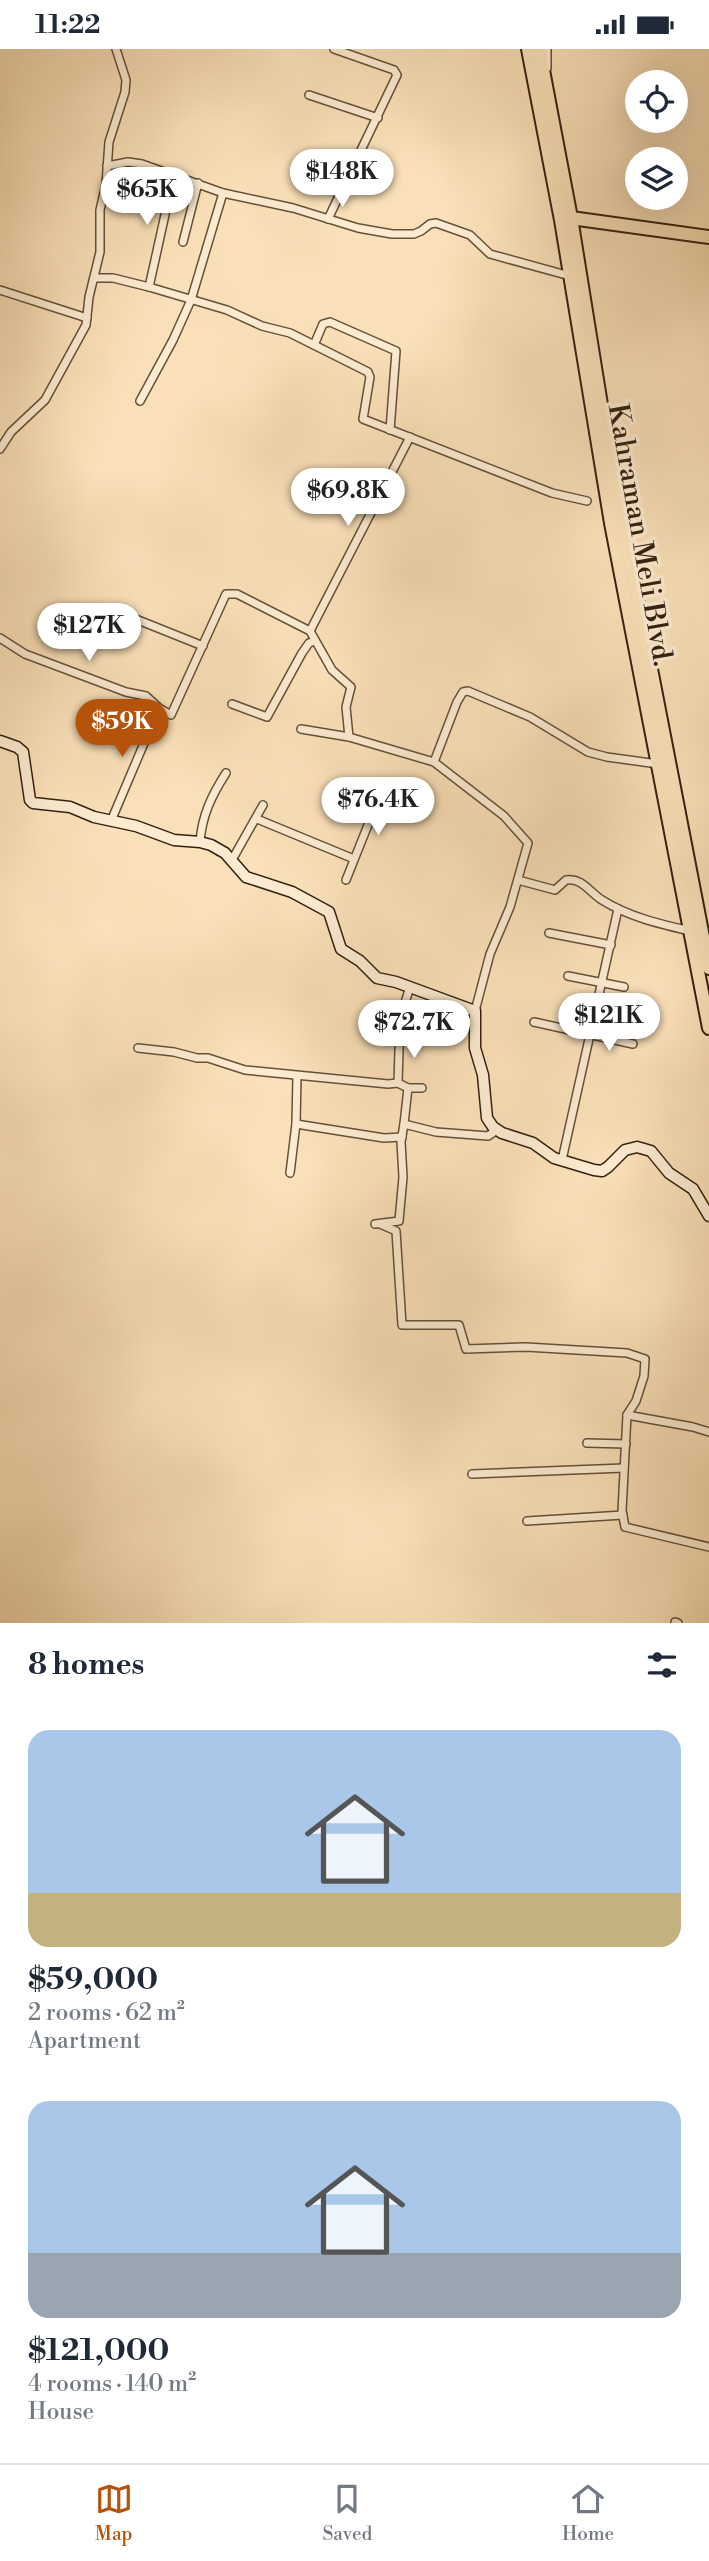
<!DOCTYPE html>
<meta charset="utf-8">
<style>
:root{--surface:#fff;--page:#f2f2f3;--text:#1f2937;--muted:#747a83;--line:#e0e1e3;--accent:#b45309}
body{margin:0;font-family:"Libre Bodoni",serif;background:var(--page);color:var(--text);height:100vh;display:flex;flex-direction:column;font-size:26px;white-space:nowrap}
*{box-sizing:border-box;margin:0}
p{font-size:23px;color:var(--muted)}
.icon{flex:none;width:38px;height:38px;fill:none;stroke:currentColor;stroke-width:2;stroke-linecap:round;stroke-linejoin:round}
.map{position:relative;height:1574px;overflow:hidden}
.side{display:flex;flex-direction:column;background:var(--surface);flex:1}
.side>*{flex:none}
.controls{position:absolute;left:625px;top:21px;display:grid;gap:14px}
.controls a{display:grid;place-items:center;width:63px;height:63px;border-radius:50%;background:var(--surface);box-shadow:0 7px 28px #0002;font-size:35px}
.price{position:absolute;translate:-50% -60px;padding:0 16px;border-radius:24px;background:#fff;color:#222;font-size:23px;line-height:46px;filter:drop-shadow(0 2px 4px #0008)}
.price::after{content:'';position:absolute;left:50%;top:42px;width:21px;height:16px;margin-left:-10px;background:inherit;clip-path:polygon(0 0,100% 0,50% 100%)}
.price.on{background:var(--accent);color:#fff}
ul{padding:0;list-style:none}
li{display:grid;align-content:center;gap:14px;height:371px;padding:0 28px}
li span{display:grid;place-items:center;height:217px;border-radius:21px;color:#555}
li>.icon{margin-inline-start:auto}
span .icon{width:126px;height:126px;fill:#fffc;stroke-width:1}
li b{font-size:30px}
h2{display:flex;justify-content:space-between;align-items:center;height:84px;padding:0 28px;font-size:30px}
.status{display:flex;justify-content:space-between;align-items:center;height:49px;padding:0 35px;background:var(--surface);direction:ltr}
.status svg{height:19px;fill:currentColor}
.dock{display:flex;justify-content:space-around;align-items:center;height:98px;border-top:2px solid var(--line);background:var(--surface);font-size:19px;color:var(--muted)}
.dock a{display:grid;justify-items:center;gap:4px}
.dock .on{color:var(--accent)}
.map>svg:first-child{display:block}
.lines{fill:none;stroke-linecap:round;stroke-linejoin:round}
.street-casing{stroke:#655039;stroke-width:10}
.secondary-casing{stroke:#33200f;stroke-width:13}
.highway-casing{stroke:#33200f;stroke-width:16}
.street{stroke:#fcebd1;stroke-width:7}
.secondary{stroke:#fcebd1;stroke-width:10}
.highway{stroke:#fae0b8;stroke-width:12}
.labels{text-anchor:middle;dominant-baseline:central;stroke-width:7;stroke-linejoin:round;paint-order:stroke}
.street-label{font-size:28px;fill:#33200f;stroke:#fcebd1}
</style>
<div class="status"><b>11:22</b><svg viewBox="0 0 49 12"><path d="M0 12V9h3v3zM5 12V6h3v6zM10 12V3h3v9zM15 12V0h3v12zM26 1h20v11H26zM47 4h2v5h-2z"/></svg></div>
<div class="map">
<svg width="709" height="1574" viewBox="0 0 709 1574">
<rect width="100%" height="100%" fill="#fae0b8"/>
<filter id="stains"><feTurbulence type="fractalNoise" baseFrequency=".00286" numOctaves="4"/><feColorMatrix values="0 0 0 0 .2 0 0 0 0 .09 0 0 0 0 .02 0 0 0 .5 -.17"/></filter>
<radialGradient id="worn" r=".72"><stop offset=".6" stop-color="#630" stop-opacity="0"/><stop offset="1" stop-color="#630" stop-opacity=".3"/></radialGradient>
<g class="lines">
<g class="street-casing">
<g id="street">
<path d="M547 0V19"/>
<path d="M309 46 378 69"/>
<path d="M107 117 128 113 142 115 223 144 293 159 358 179 392 185H414L421 182 430 175 436 174 470 186 490 205 570 227"/>
<path d="M328 170 397 26 394 21 334 0"/>
<path d="M183 193 198 134"/>
<path d="M95 229H113L149 238 227 261 262 277 290 284 368 323 370 328 363 370 552 444 587 452"/>
<path d="M149 238 174 125"/>
<path d="M0 241 87 269"/>
<path d="M314 296 323 275 330 273 396 302 390 381"/>
<path d="M140 352 173 291 191 251 223 144"/>
<path d="M0 400 11 383 45 351 86 276 89 248 100 203V161L106 135 109 93 125 43 126 31 116 0"/>
<path d="M133 569 203 597"/>
<path d="M310 582 410 388"/>
<path d="M0 589 25 605 126 643 146 647 159 659 171 666 226 545H237L310 582 332 621 351 638 346 658 349 688"/>
<path d="M232 655 267 668 302 604 309 594 315 592"/>
<path d="M301 680 349 688 434 713 504 767 528 794 510 858 490 905 475 962"/>
<path d="M434 713 457 653 463 643 468 642 530 668 588 703 607 708 658 715"/>
<path d="M257 770 354 810"/>
<path d="M111 772 159 659"/>
<path d="M200 793C202 766 212 746 226 724"/>
<path d="M232 811 263 756"/>
<path d="M346 831 376 756"/>
<path d="M518 831 555 841 566 831C583 829 589 843 602 851 629 868 660 875 690 882"/>
<path d="M549 884 611 896"/>
<path d="M568 927 624 938"/>
<path d="M534 973 633 995"/>
<path d="M138 999 174 1003 197 1009H208L245 1021 388 1035 398 1034"/>
<path d="M408 1039H422"/>
<path d="M296 1075 384 1089 402 1088"/>
<path d="M404 1075 408 1039 398 1034 400 969 410 938"/>
<path d="M562 1111 618 860"/>
<path d="M290 1124 296 1075 297 1027"/>
<path d="M375 1175 399 1172 403 1128 401 1093 404 1075 436 1083 488 1087 497 1081"/>
<path d="M380 1175 396 1182 402 1276H459L466 1300 526 1298 627 1304 645 1310 644 1327 636 1352 627 1366 622 1462 625 1478 709 1498"/>
<path d="M627 1366 693 1378 709 1383"/>
<path d="M587 1394 626 1395"/>
<path d="M472 1425 624 1419"/>
<path d="M527 1472 623 1466"/>
<path d="M675 1573 678 1574"/>
</g>
</g>
<g class="secondary-casing">
<path id="secondary" d="M0 692 17 698 23 703 30 751 33 754 70 758 94 768 136 777 174 791 200 793 211 796 225 804 246 828 292 843 329 863 341 900 360 912 377 929 396 933 475 962V999L483 1026 487 1069 493 1078 502 1084 533 1094 554 1109 594 1121 602 1122 608 1118 625 1101 637 1098 651 1102 669 1124 693 1140 709 1167"/>
</g>
<g class="highway-casing">
<g id="highway">
<path d="M528 0 561 171 611 474 709 979"/>
<path d="M539 0 571 169 607 393 709 919"/>
<path d="M564 170 571 169 709 188"/>
</g>
</g>
<use href="#street" class="street"/>
<use href="#secondary" class="secondary"/>
<use href="#highway" class="highway"/>
</g>
<g class="labels">
<g class="street-label">
<text transform="translate(640 486) rotate(80)">Kahraman Meli Blvd.</text>
</g>
</g>
<rect width="100%" height="100%" filter="url(#stains)"/>
<rect width="100%" height="100%" fill="url(#worn)"/>
</svg>
<div class="controls">
<a><svg class="icon" aria-label="locate" viewBox="0 0 24 24"><circle cx="12" cy="12" r="6"/><path d="M12 2v4M12 18v4M2 12h4M18 12h4"/></svg></a>
<a><svg class="icon" aria-label="layers" viewBox="0 0 24 24"><path d="M12 4l9 5-9 5-9-5zM3 14l9 5 9-5"/></svg></a>
</div>
<b class="price" style="left:342px;top:160px">$148K</b>
<b class="price" style="left:147px;top:178px">$65K</b>
<b class="price" style="left:348px;top:479px">$69.8K</b>
<b class="price" style="left:89px;top:614px">$127K</b>
<b class="price on" style="left:122px;top:710px">$59K</b>
<b class="price" style="left:378px;top:788px">$76.4K</b>
<b class="price" style="left:609px;top:1004px">$121K</b>
<b class="price" style="left:414px;top:1011px">$72.7K</b>
</div>
<section class="side">
<h2>8 homes<svg class="icon" aria-label="filters" viewBox="0 0 24 24"><path d="M4 7h16M4 17h16"/><circle cx="9" cy="7" r="2"/><circle cx="15" cy="17" r="2"/></svg></h2>
<ul>
<li><span style="background:linear-gradient(#a9c7e8 75%,#c2b280 0)"><svg class="icon" aria-label="home" viewBox="0 0 24 24"><path d="M3 11l9-7 9 7M6 9v11h12V9"/></svg></span><div><b>$59,000</b><p>2 rooms · 62 m²</p><p>Apartment</p></div></li>
<li><span style="background:linear-gradient(#a9c7e8 70%,#9aa5b1 0)"><svg class="icon" aria-label="home" viewBox="0 0 24 24"><path d="M3 11l9-7 9 7M6 9v11h12V9"/></svg></span><div><b>$121,000</b><p>4 rooms · 140 m²</p><p>House</p></div></li>
</ul>
</section>
<nav class="dock">
<a class="on"><svg class="icon" aria-label="map" viewBox="0 0 24 24"><path d="M3 6l6-2 6 2 6-2v14l-6 2-6-2-6 2zM9 4v14M15 6v14"/></svg>Map</a>
<a><svg class="icon" aria-label="saved" viewBox="0 0 24 24"><path d="M7 4h10v16l-5-4-5 4z"/></svg>Saved</a>
<a><svg class="icon" aria-label="home" viewBox="0 0 24 24"><path d="M3 11l9-7 9 7M6 9v11h12V9"/></svg>Home</a>
</nav>
